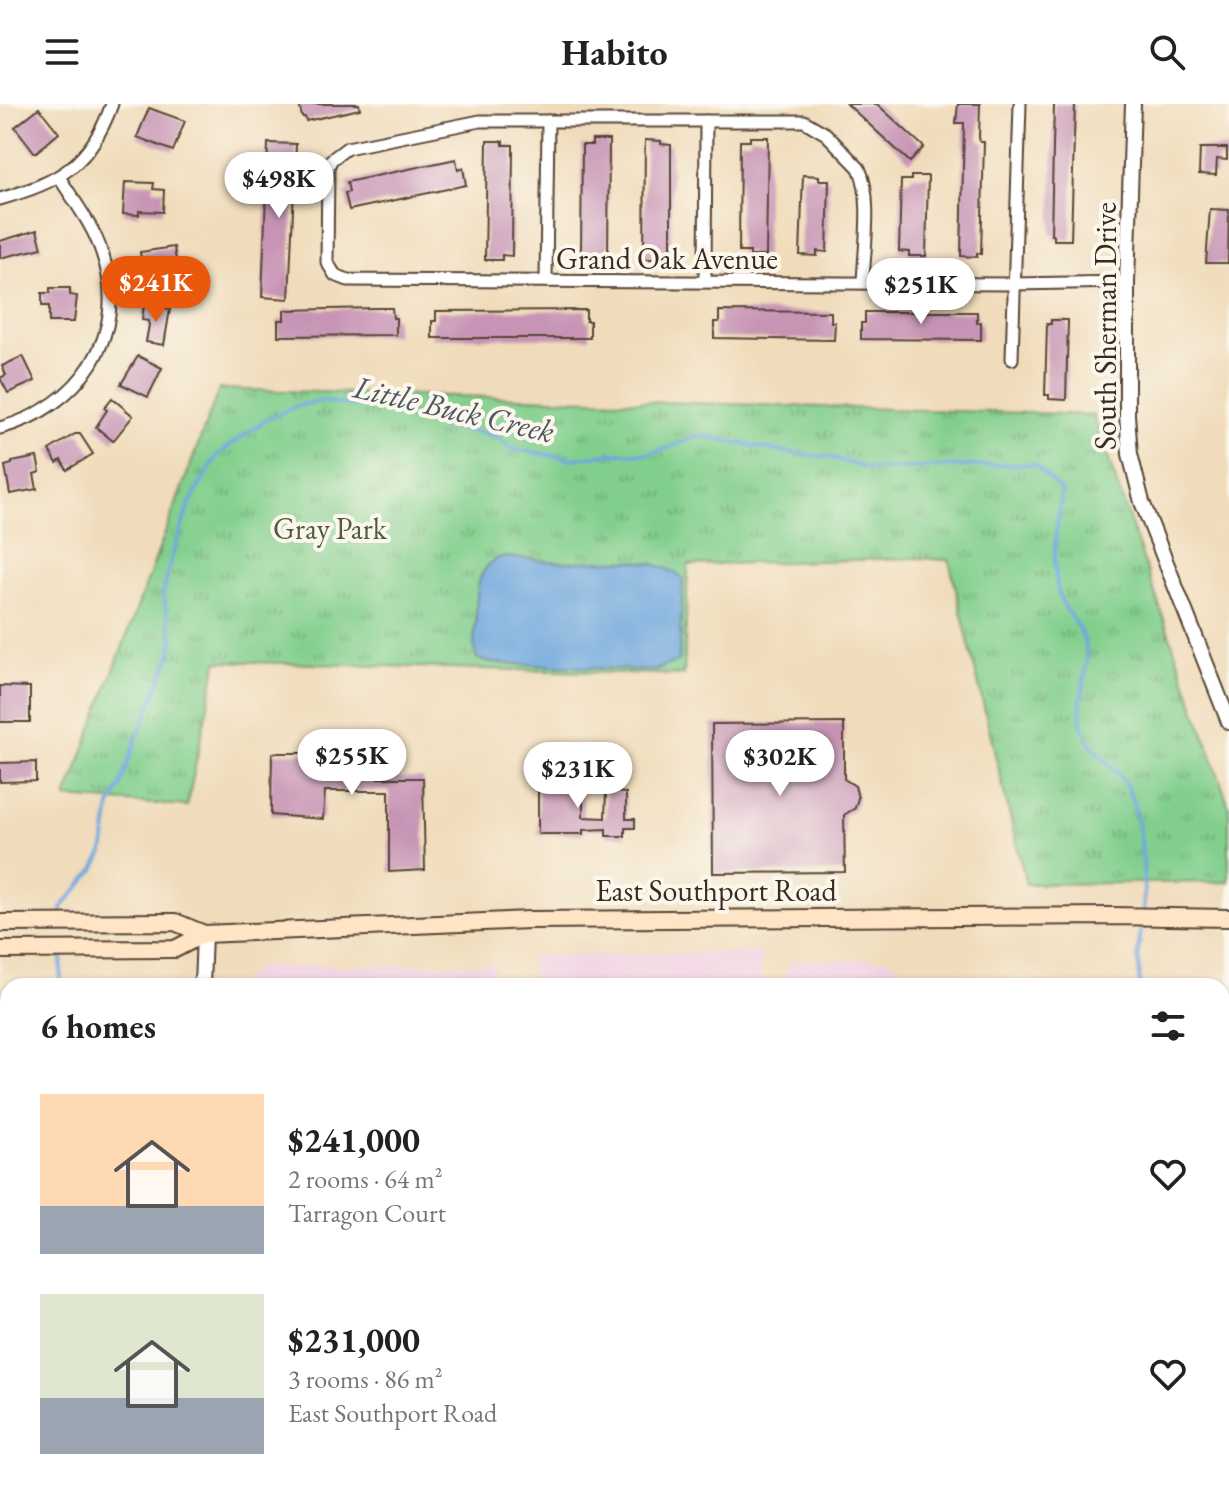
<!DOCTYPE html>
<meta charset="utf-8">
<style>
:root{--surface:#fff;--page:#f6f6f6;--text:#222;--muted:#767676;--accent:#ea580c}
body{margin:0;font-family:"EB Garamond",serif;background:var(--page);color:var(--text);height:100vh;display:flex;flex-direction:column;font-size:30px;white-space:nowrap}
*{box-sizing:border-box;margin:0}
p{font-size:26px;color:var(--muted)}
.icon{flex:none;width:44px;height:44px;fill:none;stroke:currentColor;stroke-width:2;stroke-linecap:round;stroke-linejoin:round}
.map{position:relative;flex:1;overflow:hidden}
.drawer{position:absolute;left:0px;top:874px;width:1230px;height:512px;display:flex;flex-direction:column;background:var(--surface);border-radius:24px 24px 0 0;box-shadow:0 2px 6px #0004}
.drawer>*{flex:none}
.price{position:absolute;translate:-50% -68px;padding:0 18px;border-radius:28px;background:#fff;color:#222;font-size:26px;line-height:52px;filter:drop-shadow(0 2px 4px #0008)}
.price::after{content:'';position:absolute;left:50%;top:48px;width:24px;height:18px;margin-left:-12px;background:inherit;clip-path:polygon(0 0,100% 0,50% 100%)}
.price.selected{background:var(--accent);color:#fff}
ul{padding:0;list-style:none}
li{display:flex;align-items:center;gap:24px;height:200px;padding:0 40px}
li span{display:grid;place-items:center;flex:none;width:224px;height:160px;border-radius:0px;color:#555}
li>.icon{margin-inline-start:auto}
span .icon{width:96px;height:96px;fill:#fffc;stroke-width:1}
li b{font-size:34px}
h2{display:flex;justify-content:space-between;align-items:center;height:96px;padding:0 40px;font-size:34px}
header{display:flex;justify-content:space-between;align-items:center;height:104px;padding:0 40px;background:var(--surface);font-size:36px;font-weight:700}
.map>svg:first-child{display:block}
.built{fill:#f1d0e3}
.park{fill:url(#park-tufts);stroke:#5e7c56;stroke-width:2}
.water{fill:#6ea7dd;stroke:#54687e;stroke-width:2}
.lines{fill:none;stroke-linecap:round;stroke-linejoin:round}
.stream{stroke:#6ea7dd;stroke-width:4}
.building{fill:#c794b5}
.minor-casing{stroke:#564535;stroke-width:15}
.tertiary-casing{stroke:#564535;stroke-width:18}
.secondary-casing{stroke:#564535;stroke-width:20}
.minor{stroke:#fff;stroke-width:11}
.tertiary{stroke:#fff;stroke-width:14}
.secondary{stroke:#ffe4c6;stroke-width:16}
.labels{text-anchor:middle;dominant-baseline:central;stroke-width:8;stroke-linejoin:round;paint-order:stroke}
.street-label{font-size:30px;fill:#3b2a1e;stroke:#fbf7ec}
.park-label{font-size:30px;fill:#505c3f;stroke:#fbf7ec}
.water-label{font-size:32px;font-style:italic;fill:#4d5661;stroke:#fbf7ec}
</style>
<header><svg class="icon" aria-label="menu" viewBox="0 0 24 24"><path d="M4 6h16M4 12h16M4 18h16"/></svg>Habito<svg class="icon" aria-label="search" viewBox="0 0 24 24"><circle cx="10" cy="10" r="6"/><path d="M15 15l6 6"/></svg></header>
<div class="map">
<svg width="1229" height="1386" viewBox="0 0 1229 1386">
<defs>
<pattern id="park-tufts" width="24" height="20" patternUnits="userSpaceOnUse" patternTransform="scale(2)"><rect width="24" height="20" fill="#82cf8d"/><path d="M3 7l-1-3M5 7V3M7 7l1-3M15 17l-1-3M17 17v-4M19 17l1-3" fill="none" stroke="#6ca873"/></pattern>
</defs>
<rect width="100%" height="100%" fill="#fbf7ec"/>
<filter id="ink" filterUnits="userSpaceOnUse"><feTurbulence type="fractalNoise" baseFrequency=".0125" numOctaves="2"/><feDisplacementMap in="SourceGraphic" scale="16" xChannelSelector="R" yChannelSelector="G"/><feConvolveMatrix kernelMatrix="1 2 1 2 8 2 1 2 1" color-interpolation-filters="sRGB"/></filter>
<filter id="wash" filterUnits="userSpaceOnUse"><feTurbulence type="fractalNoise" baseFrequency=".006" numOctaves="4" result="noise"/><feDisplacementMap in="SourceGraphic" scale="32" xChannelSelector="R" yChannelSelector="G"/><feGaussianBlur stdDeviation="1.8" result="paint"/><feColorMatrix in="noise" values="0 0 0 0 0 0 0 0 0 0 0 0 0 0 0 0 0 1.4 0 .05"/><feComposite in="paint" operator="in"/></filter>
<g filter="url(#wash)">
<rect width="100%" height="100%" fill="#f0dbba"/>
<g class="built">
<path d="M761 848 760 882H531L532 852Z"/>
<path d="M888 855 901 865V882H786V870L792 857Z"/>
<path d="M494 860 493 882H237L257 863Z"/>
</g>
<path class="park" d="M219 285 1093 311 1229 702V778L1026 780 949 456 917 454 688 461 684 571 217 557 187 702 66 694Z"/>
<path class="water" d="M500 453C521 453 542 457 562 458 601 459 651 448 683 474L679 556 654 567 494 559 477 555C472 543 475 529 476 516 477 491 474 465 500 453Z"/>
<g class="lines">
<g class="stream">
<path d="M62 816V803L93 767 103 749 110 702 120 683 138 630 170 553 173 534 163 491 170 459 189 401 217 351 264 317 296 302 320 297 381 305 452 324 493 331 514 345 573 355 612 349 647 350 668 344 699 331 778 347 830 353 869 365 1035 360 1062 388C1056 421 1051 458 1059 491 1064 507 1081 521 1085 539 1092 567 1074 596 1083 624 1089 645 1107 655 1120 672 1142 700 1146 773 1143 808"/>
<path d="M60 882 62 849"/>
<path d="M1140 882 1138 849 1142 817"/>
<path d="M0 922 8 921"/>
<path d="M1222 1231 1229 1236"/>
</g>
</g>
<g id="blocks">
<g class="building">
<path d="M299 0H359L360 5 306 17 305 13H302Z"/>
<path d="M847 0H877L924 43 910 58Z"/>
<path d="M958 0H980L979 33 980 38H984L981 150 977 149V153L961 152 964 19H956Z"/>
<path d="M1054 0H1075L1071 136H1054V131H1051Z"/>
<path d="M39 4 59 29 35 49 15 23Z"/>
<path d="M149 4 185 17 173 47 137 33Z"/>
<path d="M750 33H768L766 152H750V148H739L740 37H750Z"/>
<path d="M592 36H609L608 156H591V151H581L582 41H592Z"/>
<path d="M645 36 661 37V40L671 41V151H660V155H644Z"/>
<path d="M487 37H503V41H513L512 152 502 151V156H485Z"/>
<path d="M268 39 296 40 289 195 262 193Z"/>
<path d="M1200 44H1227V56L1217 55 1216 71 1199 70Z"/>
<path d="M456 55 458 66 463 64 466 81 349 106 345 89 349 88 347 78Z"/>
<path d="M803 71 819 72V76H829L827 148 817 147V152L800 151Z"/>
<path d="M911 72H928L926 152H909V148L899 147 901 76H911Z"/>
<path d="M125 78 154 79 153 85 164 86 163 108 139 107V111L123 110Z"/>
<path d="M1210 105 1229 106 1228 159H1206Z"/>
<path d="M37 126 42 144 0 154V137Z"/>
<path d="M174 143 176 156 167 157 170 176 149 180 147 169H143L140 148Z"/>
<path d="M50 184H70V191L77 192 74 218H49V202H42V189H50Z"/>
<path d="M144 201 170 205 164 241 146 238 149 221 148 217 142 216Z"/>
<path d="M375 204H392L393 214H396V231L278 232V216H284V206Z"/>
<path d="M586 206V217H590V234H432V217H436V207Z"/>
<path d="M719 207 831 208V218H835L834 236 714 234V218H719Z"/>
<path d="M865 208H977V219L981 218V236L861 235V219H865Z"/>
<path d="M1051 216H1068L1066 296 1049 295V291H1045L1047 220H1051Z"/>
<path d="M23 252 35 277 8 289 0 274 6 271 2 262Z"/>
<path d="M138 252 162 264 148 293 121 280Z"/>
<path d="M112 294 133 312 113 337 96 323 107 306 104 304Z"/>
<path d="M75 330H80L93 350 67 366 61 356 57 359 49 346Z"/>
<path d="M37 353 40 368 34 370 37 385 10 390 5 362 12 360V358Z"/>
<path d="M0 582 30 583V618H0Z"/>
<path d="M844 619V675L855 682 858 694 855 704 844 711 845 768 713 769 712 620Z"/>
<path d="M272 649H378V674H423L425 766 389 768V687H325L323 715 271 711Z"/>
<path d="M36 658V677L0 678V659Z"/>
<path d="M538 676H583V713L605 714 606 688 626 689V715H635V724H625V732H606V725L583 726V730H538Z"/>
</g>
</g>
</g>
<g filter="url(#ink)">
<use href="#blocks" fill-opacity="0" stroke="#564535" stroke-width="2"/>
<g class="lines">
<g class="minor-casing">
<g id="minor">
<path d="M0 95C59 78 90 62 112 0"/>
<path d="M546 177 548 17"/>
<path d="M705 177 706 17"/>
<path d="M863 179C864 146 873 93 859 64L826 30 804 17H480L347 44 331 56 328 64 327 158 335 171 348 176 1013 180 1127 178"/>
<path d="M1012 255 1020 0"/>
<path d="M0 324C79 303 131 231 102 149 93 121 74 97 59 73"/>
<path d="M0 1231 8 1232"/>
<path d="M410 1386V1378"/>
<path d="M957 1386 958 1378"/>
</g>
</g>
<g class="tertiary-casing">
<g id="tertiary">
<path d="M1133 0 1127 178V311L1130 350 1142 398 1229 618"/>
<path d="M202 882 204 830"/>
<path d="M183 1386 184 1378"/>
</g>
</g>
<g class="secondary-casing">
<g id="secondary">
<path d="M0 819 175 818 204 830 529 816 1111 812 1229 814"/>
<path d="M0 846 175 845 204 830"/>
</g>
</g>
<use href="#minor" class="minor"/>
<use href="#tertiary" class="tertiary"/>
<use href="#secondary" class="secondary"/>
</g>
</g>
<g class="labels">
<g class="street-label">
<text x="667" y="154">Grand Oak Avenue</text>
<text transform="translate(1105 222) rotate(-90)">South Sherman Drive</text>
<text x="716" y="786">East Southport Road</text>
</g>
<g class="park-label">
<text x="330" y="424">Gray Park</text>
</g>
<g class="water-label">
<text transform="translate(454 305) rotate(13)">Little Buck Creek</text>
</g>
</g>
</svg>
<b class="price" style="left:279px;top:116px">$498K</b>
<b class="price selected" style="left:156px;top:220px">$241K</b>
<b class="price" style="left:921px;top:222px">$251K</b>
<b class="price" style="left:352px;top:693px">$255K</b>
<b class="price" style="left:780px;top:694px">$302K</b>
<b class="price" style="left:578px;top:706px">$231K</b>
<section class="drawer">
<h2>6 homes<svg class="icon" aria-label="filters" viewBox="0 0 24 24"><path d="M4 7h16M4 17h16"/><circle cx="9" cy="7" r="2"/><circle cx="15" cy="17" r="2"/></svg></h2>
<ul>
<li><span style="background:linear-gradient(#ffd9b3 70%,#9aa5b1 0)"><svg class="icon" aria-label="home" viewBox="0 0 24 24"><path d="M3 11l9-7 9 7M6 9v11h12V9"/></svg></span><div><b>$241,000</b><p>2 rooms · 64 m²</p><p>Tarragon Court</p></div><svg class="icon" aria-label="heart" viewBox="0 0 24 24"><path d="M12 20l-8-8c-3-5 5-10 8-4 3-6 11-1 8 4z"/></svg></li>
<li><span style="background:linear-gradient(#dfe7d0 65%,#9aa5b1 0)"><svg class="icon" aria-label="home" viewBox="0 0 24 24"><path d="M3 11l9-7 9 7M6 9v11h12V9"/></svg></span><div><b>$231,000</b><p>3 rooms · 86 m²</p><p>East Southport Road</p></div><svg class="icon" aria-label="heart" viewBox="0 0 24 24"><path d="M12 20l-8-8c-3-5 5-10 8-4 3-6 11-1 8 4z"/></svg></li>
</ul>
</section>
</div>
